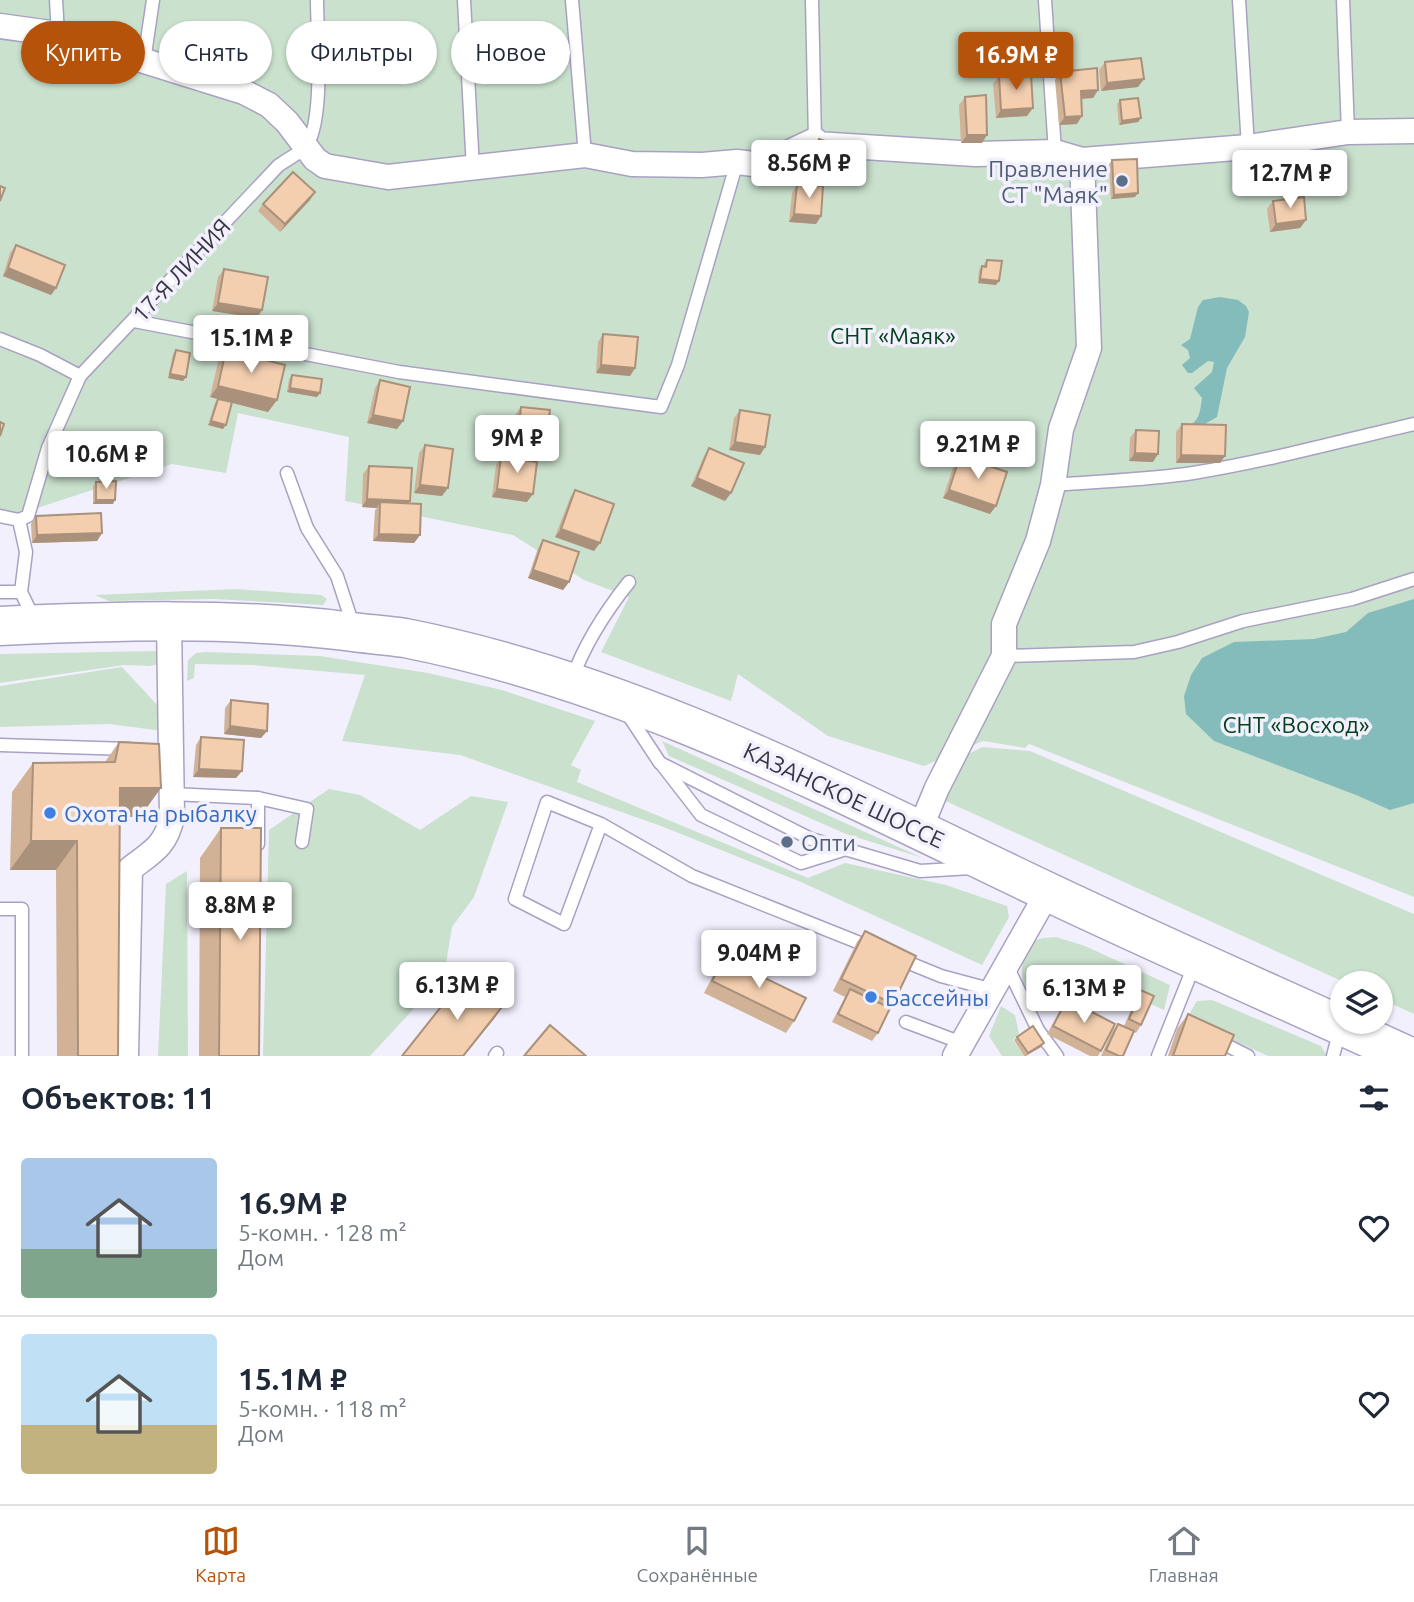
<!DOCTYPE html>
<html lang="ru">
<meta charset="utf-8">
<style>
:root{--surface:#fff;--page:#f2f2f3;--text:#1f2937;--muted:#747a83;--line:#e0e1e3;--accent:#b45309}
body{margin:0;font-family:Ubuntu,sans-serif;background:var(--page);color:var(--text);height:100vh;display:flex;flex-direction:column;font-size:26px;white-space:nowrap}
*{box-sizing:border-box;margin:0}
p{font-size:23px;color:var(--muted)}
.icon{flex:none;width:38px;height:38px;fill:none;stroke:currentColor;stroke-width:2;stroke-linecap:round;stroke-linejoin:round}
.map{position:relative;height:1056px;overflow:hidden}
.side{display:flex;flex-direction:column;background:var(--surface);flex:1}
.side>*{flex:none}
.hud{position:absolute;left:21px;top:21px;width:700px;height:63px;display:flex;gap:14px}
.fabs{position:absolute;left:1330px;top:971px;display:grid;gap:14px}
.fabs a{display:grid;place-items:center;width:63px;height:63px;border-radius:50%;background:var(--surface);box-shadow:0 2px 5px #0004;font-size:35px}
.price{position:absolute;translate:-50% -60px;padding:0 16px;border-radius:7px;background:#fff;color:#222;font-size:23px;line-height:46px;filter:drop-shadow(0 2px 4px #0008)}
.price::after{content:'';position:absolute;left:50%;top:42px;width:21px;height:16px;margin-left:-10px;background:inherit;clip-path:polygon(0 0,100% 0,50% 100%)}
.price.current{background:var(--accent);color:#fff}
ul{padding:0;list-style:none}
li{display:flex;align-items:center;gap:21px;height:175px;padding:0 21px}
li+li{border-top:2px solid var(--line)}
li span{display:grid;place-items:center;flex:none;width:196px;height:140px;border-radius:7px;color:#555}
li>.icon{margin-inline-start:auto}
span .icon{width:84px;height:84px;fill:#fffc;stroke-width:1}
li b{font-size:30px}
h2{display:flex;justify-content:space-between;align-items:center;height:84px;padding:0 21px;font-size:30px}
.pill{padding:0 24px;border-radius:32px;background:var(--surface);box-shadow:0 2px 5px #0004;font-size:24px;line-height:63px}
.pill.current{background:var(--accent);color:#fff}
.tabs{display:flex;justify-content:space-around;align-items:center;height:98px;border-top:2px solid var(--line);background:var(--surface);font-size:19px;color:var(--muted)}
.tabs a{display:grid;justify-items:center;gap:4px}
.tabs .current{color:var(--accent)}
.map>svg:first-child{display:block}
.green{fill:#cae1ce}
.water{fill:#84bcbc}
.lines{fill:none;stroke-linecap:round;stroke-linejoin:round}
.lane-casing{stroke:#a9a1c2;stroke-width:15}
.street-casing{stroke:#a9a1c2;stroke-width:27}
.primary-casing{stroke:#a9a1c2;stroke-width:41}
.lane{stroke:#fff;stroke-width:12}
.street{stroke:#fff;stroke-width:24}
.primary{stroke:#fff;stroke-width:38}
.wall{fill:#d1b297}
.shaded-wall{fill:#aa917b}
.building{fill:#f3cfb0;stroke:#aa917b;stroke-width:2}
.service-dot{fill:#5c6f8a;stroke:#f3f0fe;stroke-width:2.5}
.shop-dot{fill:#3f7fe0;stroke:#f3f0fe;stroke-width:2.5}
.labels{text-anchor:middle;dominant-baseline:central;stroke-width:7;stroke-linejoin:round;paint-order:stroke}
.service-label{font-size:23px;fill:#4e5e75;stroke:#f3f0fe;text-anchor:end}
.street-label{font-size:23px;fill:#393543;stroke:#f3f0fe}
.park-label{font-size:23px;fill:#04421b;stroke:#f3f0fe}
.shop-label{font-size:23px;fill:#366cbe;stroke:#f3f0fe;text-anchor:start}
</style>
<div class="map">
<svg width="1414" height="1056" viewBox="0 0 1414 1056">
<rect width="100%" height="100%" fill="#f3f0fe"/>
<g class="green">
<path d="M0 0H1414V897L1029 744 1025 748 983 741 924 766 828 736 738 674 731 701 601 652 629 597 584 580 513 535 345 501 349 437 238 413 226 473 172 464 22 513 0 516Z"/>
<path d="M236 589 321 595 327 599 323 605 214 599 109 601 95 595Z"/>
<path d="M156 651 163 656 161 664 149 666 124 665 0 683V654Z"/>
<path d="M207 652 320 656 428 673 502 690 595 721 571 765 581 770 577 782 808 878 845 863 946 885 1007 906 1009 917 982 965 801 882 661 826 460 755 342 741 365 675 252 665 195 664 194 678 187 681 188 660 196 653Z"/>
<path d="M122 667 159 707 163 731 109 724 0 727V686Z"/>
<path d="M662 741 923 858 846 834 669 756Z"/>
<path d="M982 747 1030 751 1414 914V1014L1381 999V984L1346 983 939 798 959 759Z"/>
<path d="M329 789 360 795 420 830 471 796 508 802 474 897 452 927 444 976 370 1056H263L269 830Z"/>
<path d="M187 871 188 1056H158L166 884Z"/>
<path d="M1056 937 1085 946 1170 985 1164 1010 1077 971 1047 1006C1042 1004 1035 1002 1031 998 1016 985 1020 946 1039 939 1044 937 1051 938 1056 937Z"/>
<path d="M1212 1000 1321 1046 1327 1056H1268L1186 1019 1197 1001Z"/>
<path d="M1001 1006 1015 1015 1019 1034 1013 1040 1024 1056H1002L989 1036Z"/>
</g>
<g class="water">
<path d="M1220 297 1238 300 1246 306 1249 312 1245 337 1227 368 1217 417 1203 425 1187 427C1200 421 1200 411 1202 398L1194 388 1212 372 1214 362 1208 361 1192 373H1188L1182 365 1190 358 1188 350 1181 345 1190 339 1198 307 1203 300Z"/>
<path d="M1414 599V803L1390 810 1356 795 1214 741 1186 714 1184 696 1191 675 1202 658 1234 642 1314 639 1346 632 1368 613Z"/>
</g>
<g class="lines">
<g class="lane-casing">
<g id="lane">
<path d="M56 0 58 34"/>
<path d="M464 0 473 169"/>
<path d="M572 0 585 155"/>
<path d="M812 0 815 140"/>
<path d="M1045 0 1055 152"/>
<path d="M1239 0 1248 147"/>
<path d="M1343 0 1348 132"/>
<path d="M144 61 153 0"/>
<path d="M134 321 399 372 661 407 678 365 737 162"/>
<path d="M0 339 40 355 80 376"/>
<path d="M287 473 307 528 337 576 353 625"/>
<path d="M1053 485C1100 481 1147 480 1193 473 1268 461 1340 441 1414 424"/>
<path d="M0 516 19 520 28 516 48 448 80 376 278 166C286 160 298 154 305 147 325 126 317 31 317 0"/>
<path d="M19 520 26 552 21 592 35 621"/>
<path d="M0 592H21"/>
<path d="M1004 656 1134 652 1178 642 1243 621 1352 599 1414 579"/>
<path d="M572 679C585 643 605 612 629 582"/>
<path d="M627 713 660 763 811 839 920 871 972 868"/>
<path d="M0 745 129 749"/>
<path d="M663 766 701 815 801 863 846 849"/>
<path d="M172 794 258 798V844"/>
<path d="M258 798 307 809 302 842"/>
<path d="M601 824 564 924 515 899 547 802 601 824 692 876 870 947"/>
<path d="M0 909H22V1056"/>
<path d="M897 958 941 976 993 990"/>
<path d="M1007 966 1038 1030 1057 1056"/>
<path d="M906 1022 962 1043"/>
<path d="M1214 1039 1248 1056"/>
<path d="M495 1056 497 1053"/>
<path d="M1158 1056 1195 963"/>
<path d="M1333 1056 1340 1029"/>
</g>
</g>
<g class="street-casing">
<g id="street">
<path d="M0 26 58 34 244 92 269 105 287 122 315 159 325 166 388 177 585 155 632 164 702 165 737 162 762 165 815 140 816 144 975 154 1055 152 1082 160 1248 147 1348 132 1414 131"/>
<path d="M920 829 937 788 1004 656V624L1038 541 1053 485 1061 429 1089 348 1082 160"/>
<path d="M126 1056 130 869C152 852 166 846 172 817L169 622"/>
<path d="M955 1056 1048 892"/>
</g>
</g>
<g class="primary-casing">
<path id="primary" d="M0 626C114 621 231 617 345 631 365 634 385 635 405 638 633 683 838 792 1046 891 1166 948 1288 1001 1408 1056"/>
</g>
<use href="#lane" class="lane"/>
<use href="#street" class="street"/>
<use href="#primary" class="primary"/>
</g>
<g class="wall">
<path d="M1105 62 1138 87 1101 91 1099 70Z"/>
<path d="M1060 72 1098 90 1093 98 1081 99 1077 124 1059 125 1055 80Z"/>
<path d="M999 76 1027 116 996 118 993 84Z"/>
<path d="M965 97 982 143H961L959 105Z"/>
<path d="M1120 100 1141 118 1138 122 1119 125 1117 104Z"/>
<path d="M819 139 827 164 811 160 813 147Z"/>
<path d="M1112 160 1135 197 1111 199 1109 164Z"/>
<path d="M797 185 821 216 816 224 789 222 792 193Z"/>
<path d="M310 200 280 232 258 211 263 204Z"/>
<path d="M1273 201 1306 220 1300 228 1270 232 1267 209Z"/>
<path d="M16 245 56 288 51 295 3 276 10 253Z"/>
<path d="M987 260 996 285 978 283 979 270 982 266 984 267V264Z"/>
<path d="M224 269 262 310 257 318 212 311 218 277Z"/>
<path d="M603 334 635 368 630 376 596 373 598 342Z"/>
<path d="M176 350 186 377 183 381 168 378 173 354Z"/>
<path d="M226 350 277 400 268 412 232 403 223 429 208 425 215 403 218 399 210 397 218 362Z"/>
<path d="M292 375 320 393 317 397 287 392 289 379Z"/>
<path d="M380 380 403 421 397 429 367 423 375 388Z"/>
<path d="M521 407 540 454 511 451 515 415Z"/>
<path d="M740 410 765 447 760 455 729 450 734 418Z"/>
<path d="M1182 424 1225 456 1220 463H1176V432Z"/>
<path d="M1136 430 1153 462 1129 461 1130 438Z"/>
<path d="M425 445 442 496 414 493 419 453Z"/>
<path d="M709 448 725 501 691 486 704 456Z"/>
<path d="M960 456 990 514 943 498 954 464Z"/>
<path d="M501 457 527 502 492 497 496 465Z"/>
<path d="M369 466 408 504 420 535 414 543 373 541 375 510 377 508 362 507 363 474Z"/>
<path d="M96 482 113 504H93V486Z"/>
<path d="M575 490 594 551 555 537 570 498Z"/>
<path d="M36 516 102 533 97 541 32 543 31 524Z"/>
<path d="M543 540 569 582 563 590 528 578 538 548Z"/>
<path d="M231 700 267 731 261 738 224 734 225 708Z"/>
<path d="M201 737 242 771 236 778 193 777 196 745Z"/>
<path d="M119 742 140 817H120L118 1056H57L56 870H10L12 792 33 763 105 762Z"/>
<path d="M221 828 259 1056H199L200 858Z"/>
<path d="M865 931 893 1004 878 1033 872 1041 832 1022 845 997 833 991 857 942Z"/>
<path d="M724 958 794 1021 786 1033 704 993 716 970Z"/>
<path d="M1095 970 1154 996 1141 1025 1136 1033 1134 1032 1123 1056H1101L1112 1031 1118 1024 1124 1026 1132 1008 1086 987 1090 978Z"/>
<path d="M1067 999 1101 1051 1098 1056H1090L1047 1034 1062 1007Z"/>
<path d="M1188 1014 1225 1056H1168L1177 1029Z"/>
<path d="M1017 1037 1044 1043 1041 1047 1026 1056H1024L1014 1040Z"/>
</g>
<g class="shaded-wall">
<path d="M1144 79 1138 87 1101 91 1107 83Z"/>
<path d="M1098 90 1093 98 1075 99 1081 91Z"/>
<path d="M1033 108 1027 116 996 118 1001 110Z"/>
<path d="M1082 116 1077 124 1059 125 1065 117Z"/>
<path d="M1141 118 1138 122 1119 125 1122 121Z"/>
<path d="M967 135H987L982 143H961Z"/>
<path d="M816 152 833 156 827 164 811 160Z"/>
<path d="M315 192 310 200 280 232 285 224Z"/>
<path d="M1138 193 1135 197 1111 199 1114 195Z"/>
<path d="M794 214 821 216 816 224 789 222Z"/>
<path d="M1306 220 1300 228 1270 232 1276 224Z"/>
<path d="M8 268 56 288 51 295 3 276Z"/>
<path d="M980 279 999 281 996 285 978 283Z"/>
<path d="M218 303 262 310 257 318 212 311Z"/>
<path d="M601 365 635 368 630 376 596 373Z"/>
<path d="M170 374 186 377 183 381 168 378Z"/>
<path d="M218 386 277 400 268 412 210 397Z"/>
<path d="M290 388 320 393 317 397 287 392Z"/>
<path d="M373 415 403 421 397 429 367 423Z"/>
<path d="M211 421 226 425 223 429 208 425Z"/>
<path d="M735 442 765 447 760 455 729 450Z"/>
<path d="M517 443 545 446 540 454 511 451Z"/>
<path d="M1135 453 1158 454 1153 462 1129 461Z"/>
<path d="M1181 455 1225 456 1220 463H1176Z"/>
<path d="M697 478 731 493 725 501 691 486Z"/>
<path d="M420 485 448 488 442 496 414 493Z"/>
<path d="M497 489 533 494 527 502 492 497Z"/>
<path d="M949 490 996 506 990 514 943 498Z"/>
<path d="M367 499 410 501 405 509 380 502 377 508 362 507Z"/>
<path d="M96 500H115L113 504H93Z"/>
<path d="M561 529 600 543 594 551 555 537Z"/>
<path d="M102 533 97 541 32 543 37 535Z"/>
<path d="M379 534 420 535 414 543 373 541Z"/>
<path d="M533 570 569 582 563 590 528 578Z"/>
<path d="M230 726 267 731 261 738 224 734Z"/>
<path d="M199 769 242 771 236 778 193 777Z"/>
<path d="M120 788H161L140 817H99Z"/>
<path d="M31 841H77L56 870H10Z"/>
<path d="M505 1003 494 1019 464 1056H463Z"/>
<path d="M1044 1043 1041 1047 1025 1056 1028 1053Z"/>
</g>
<g class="building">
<path d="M1141 58 1144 79 1107 83 1105 62Z"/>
<path d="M1097 68 1098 90 1081 91 1082 116 1065 117 1060 72Z"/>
<path d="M1031 74 1033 108 1001 110 999 76Z"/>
<path d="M986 95 987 135H967L965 97Z"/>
<path d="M1138 98 1141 118 1122 121 1120 100Z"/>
<path d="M819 139 836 145 833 156 816 152Z"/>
<path d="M1137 159 1138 193 1114 195 1112 160Z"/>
<path d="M293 172 315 192 285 224 263 204Z"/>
<path d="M797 185 823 186 821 216 794 214Z"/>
<path d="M0 186 5 188 0 201Z"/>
<path d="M1304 197 1306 220 1276 224 1273 201Z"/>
<path d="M16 245 65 265 56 288 8 268Z"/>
<path d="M987 260 1002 261 999 281 980 279 982 266 986 267Z"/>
<path d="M224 269 268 277 262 310 218 303Z"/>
<path d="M603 334 638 337 635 368 601 365Z"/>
<path d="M176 350 190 353 186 377 170 374Z"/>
<path d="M226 350 285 365 277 400 218 386Z"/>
<path d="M292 375 322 379 320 393 290 388Z"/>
<path d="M380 380 410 387 403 421 373 415Z"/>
<path d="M218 399 232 402 226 425 211 421Z"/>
<path d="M521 407 550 410 545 446 517 443Z"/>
<path d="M740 410 770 415 765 447 735 442Z"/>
<path d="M0 422 4 424 0 436Z"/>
<path d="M1182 424 1226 425 1225 456 1181 455Z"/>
<path d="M1136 430 1159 431 1158 454 1135 453Z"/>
<path d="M425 445 453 449 448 488 420 485Z"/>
<path d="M709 448 744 463 731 493 697 478Z"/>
<path d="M960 456 1007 472 996 506 949 490Z"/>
<path d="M501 457 537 462 533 494 497 489Z"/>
<path d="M369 466 412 468 410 501 367 499Z"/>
<path d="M116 481 115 500H96V482Z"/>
<path d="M575 490 614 504 600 543 561 529Z"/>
<path d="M380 502 421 504 420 535 379 534Z"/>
<path d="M101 513 102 533 37 535 36 516Z"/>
<path d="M543 540 579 552 569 582 533 570Z"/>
<path d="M231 700 268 704 267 731 230 726Z"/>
<path d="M201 737 244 740 242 771 199 769Z"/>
<path d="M119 742 159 744 161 788H120L118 1056H78L77 841H31L33 763 115 762Z"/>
<path d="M221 828H261L259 1056H219Z"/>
<path d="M865 931 916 956 893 1004 841 979Z"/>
<path d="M724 958 806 998 794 1021 712 981Z"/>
<path d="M1095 970 1154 996 1141 1025 1129 1019 1137 1000 1091 979Z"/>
<path d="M467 974 505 1003 463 1056H402Z"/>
<path d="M850 989 890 1008 878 1033 838 1014Z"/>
<path d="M1067 999 1115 1024 1101 1051 1053 1026Z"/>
<path d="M1188 1014 1234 1035 1225 1056H1173Z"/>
<path d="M1118 1024 1134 1031 1123 1056H1119L1106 1050Z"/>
<path d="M550 1025 586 1056H524Z"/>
<path d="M1033 1026 1044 1043 1028 1053 1017 1037Z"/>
</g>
<g class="service-dot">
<circle cx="1122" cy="181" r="7"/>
<circle cx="787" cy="842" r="7"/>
</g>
<g class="shop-dot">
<circle cx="50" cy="813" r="7"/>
<circle cx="871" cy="997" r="7"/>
</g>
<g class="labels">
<g class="service-label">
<text x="1108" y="168">Правление<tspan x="1108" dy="26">СТ "Маяк"</tspan></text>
<text x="801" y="842" text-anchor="start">Опти</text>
</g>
<g class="street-label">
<text transform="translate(181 270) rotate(-47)">17-Я ЛИНИЯ</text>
<text transform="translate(844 795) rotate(25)">КАЗАНСКОЕ ШОССЕ</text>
</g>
<g class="park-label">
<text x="893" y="335">СНТ «Маяк»</text>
<text x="1296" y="724">СНТ «Восход»</text>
</g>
<g class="shop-label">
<text x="64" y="813">Охота на рыбалку</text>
<text x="885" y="997">Бассейны</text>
</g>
</g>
</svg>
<div class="fabs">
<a><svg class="icon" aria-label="layers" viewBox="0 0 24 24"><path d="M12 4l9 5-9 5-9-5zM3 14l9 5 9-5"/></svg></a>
</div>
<b class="price current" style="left:1016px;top:92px">16.9M ₽</b>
<b class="price" style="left:809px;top:200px">8.56M ₽</b>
<b class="price" style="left:1290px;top:210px">12.7M ₽</b>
<b class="price" style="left:251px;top:375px">15.1M ₽</b>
<b class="price" style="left:517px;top:475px">9M ₽</b>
<b class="price" style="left:978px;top:481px">9.21M ₽</b>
<b class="price" style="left:106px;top:491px">10.6M ₽</b>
<b class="price" style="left:240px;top:942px">8.8M ₽</b>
<b class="price" style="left:759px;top:990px">9.04M ₽</b>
<b class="price" style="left:457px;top:1022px">6.13M ₽</b>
<b class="price" style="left:1084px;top:1025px">6.13M ₽</b>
<div class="hud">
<a class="pill current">Купить</a>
<a class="pill">Снять</a>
<a class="pill">Фильтры</a>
<a class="pill">Новое</a>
</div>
</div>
<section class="side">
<h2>Объектов: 11<svg class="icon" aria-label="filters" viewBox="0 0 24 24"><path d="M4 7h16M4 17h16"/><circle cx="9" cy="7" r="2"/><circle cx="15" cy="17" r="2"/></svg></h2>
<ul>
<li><span style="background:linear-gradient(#a9c7e8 65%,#7fa58c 0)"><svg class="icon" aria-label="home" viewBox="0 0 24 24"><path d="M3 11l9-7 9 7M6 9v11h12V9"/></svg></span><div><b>16.9M ₽</b><p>5-комн. · 128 m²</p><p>Дом</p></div><svg class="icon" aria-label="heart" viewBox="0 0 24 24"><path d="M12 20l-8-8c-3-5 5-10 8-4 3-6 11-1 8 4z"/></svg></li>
<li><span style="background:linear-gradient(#bfe0f5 65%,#c2b280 0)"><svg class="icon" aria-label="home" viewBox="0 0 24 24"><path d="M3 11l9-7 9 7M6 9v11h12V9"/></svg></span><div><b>15.1M ₽</b><p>5-комн. · 118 m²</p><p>Дом</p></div><svg class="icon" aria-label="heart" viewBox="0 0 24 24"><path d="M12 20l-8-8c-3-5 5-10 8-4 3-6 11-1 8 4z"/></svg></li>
</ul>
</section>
<nav class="tabs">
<a class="current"><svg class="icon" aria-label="map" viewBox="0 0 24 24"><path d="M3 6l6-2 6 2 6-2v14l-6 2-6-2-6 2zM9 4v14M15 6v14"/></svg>Карта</a>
<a><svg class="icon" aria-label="saved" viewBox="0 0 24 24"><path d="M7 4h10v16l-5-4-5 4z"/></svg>Сохранённые</a>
<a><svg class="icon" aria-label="home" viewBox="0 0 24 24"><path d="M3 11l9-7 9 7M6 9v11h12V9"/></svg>Главная</a>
</nav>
